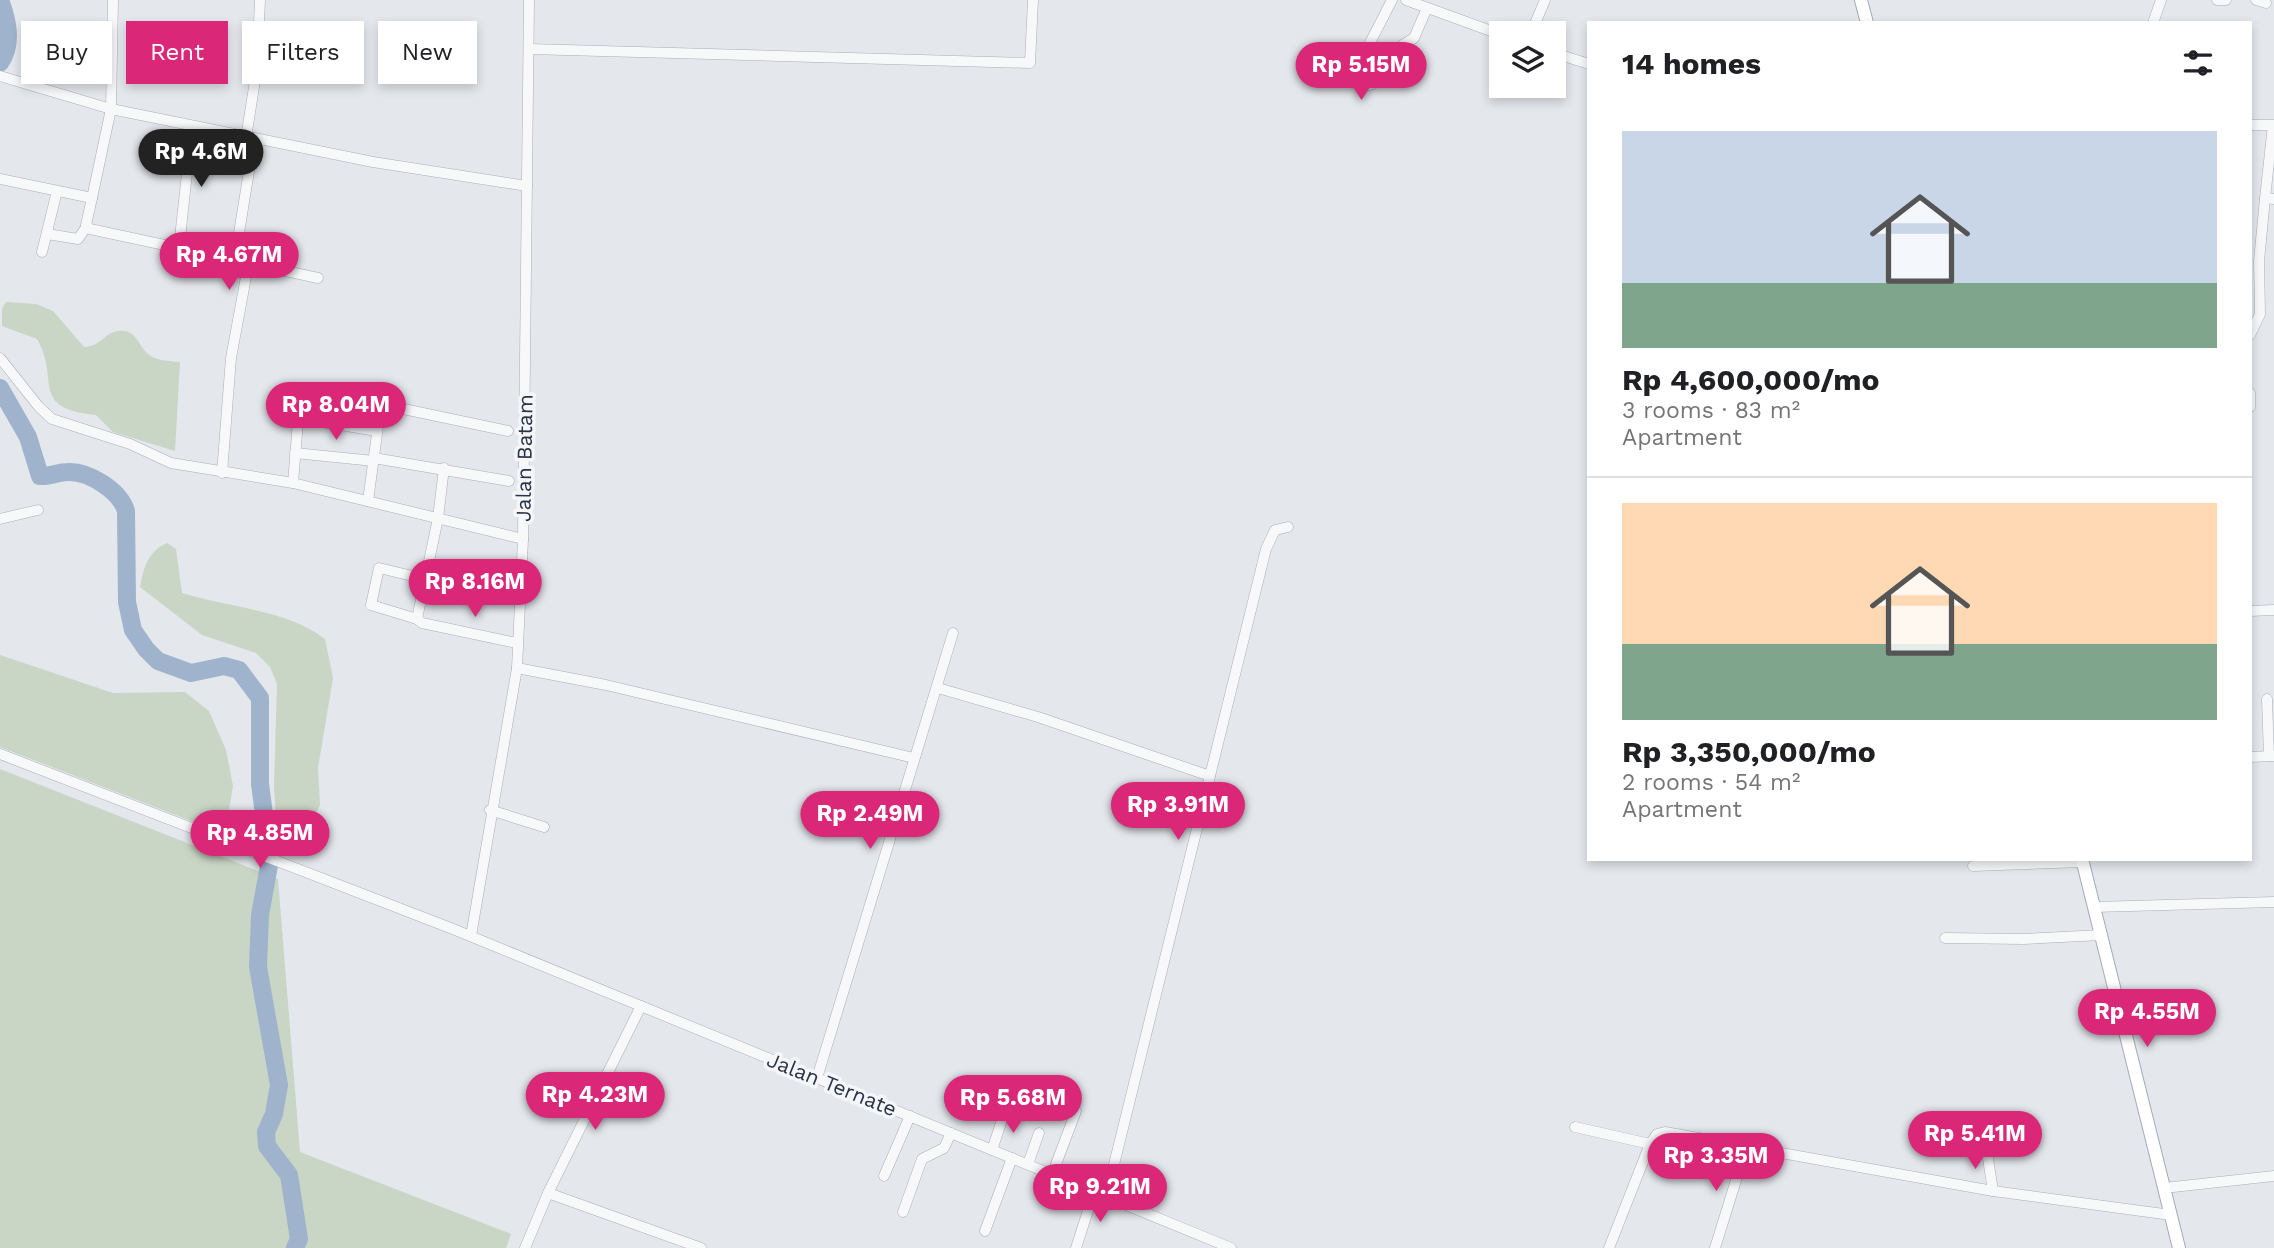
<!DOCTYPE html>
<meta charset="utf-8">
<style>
:root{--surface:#fff;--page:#f2f2f2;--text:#202124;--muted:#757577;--line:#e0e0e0;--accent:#db2777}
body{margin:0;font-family:"Work Sans",sans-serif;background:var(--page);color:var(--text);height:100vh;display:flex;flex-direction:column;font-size:26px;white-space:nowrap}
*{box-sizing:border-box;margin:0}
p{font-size:23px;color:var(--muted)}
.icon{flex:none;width:38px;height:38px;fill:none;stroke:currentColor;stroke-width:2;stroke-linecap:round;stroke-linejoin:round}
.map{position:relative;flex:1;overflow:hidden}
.panel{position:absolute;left:1587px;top:21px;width:665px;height:840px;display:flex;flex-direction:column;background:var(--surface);border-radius:0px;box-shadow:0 4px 10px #0003}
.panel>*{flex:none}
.top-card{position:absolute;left:21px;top:21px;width:665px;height:63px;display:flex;gap:14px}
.fabs{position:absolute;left:1489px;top:21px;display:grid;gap:14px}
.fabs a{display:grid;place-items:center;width:77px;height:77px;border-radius:0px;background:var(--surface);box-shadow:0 4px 10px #0003;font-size:35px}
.price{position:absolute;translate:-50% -60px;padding:0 16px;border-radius:24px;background:var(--accent);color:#fff;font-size:23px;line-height:46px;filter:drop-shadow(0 2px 4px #0008)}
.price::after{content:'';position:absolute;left:50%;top:42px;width:21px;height:16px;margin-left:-10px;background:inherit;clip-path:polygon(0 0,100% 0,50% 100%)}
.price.on{background:#222;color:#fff}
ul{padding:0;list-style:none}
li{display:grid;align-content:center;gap:14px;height:371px;padding:0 35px}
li+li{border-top:2px solid var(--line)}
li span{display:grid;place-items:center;height:217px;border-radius:0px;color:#555}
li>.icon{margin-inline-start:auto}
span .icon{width:126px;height:126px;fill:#fffc;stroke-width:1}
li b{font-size:30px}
h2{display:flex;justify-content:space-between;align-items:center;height:84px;padding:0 35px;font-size:30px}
.chip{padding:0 24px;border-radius:0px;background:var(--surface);box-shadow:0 4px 10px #0003;font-size:24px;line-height:63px}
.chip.on{background:var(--accent);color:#fff}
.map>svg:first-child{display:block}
.green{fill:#c9d6c5}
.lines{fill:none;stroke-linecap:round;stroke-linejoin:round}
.river{stroke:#9fb4cc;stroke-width:18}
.minor-casing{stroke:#a9aeb7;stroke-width:11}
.major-casing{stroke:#a3abb8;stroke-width:14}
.minor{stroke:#f7f8fa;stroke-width:10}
.major{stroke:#fff;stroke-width:12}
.labels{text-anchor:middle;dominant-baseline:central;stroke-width:7;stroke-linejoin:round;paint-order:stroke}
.street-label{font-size:21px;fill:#2b3445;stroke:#f4f6f9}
</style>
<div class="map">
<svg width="2274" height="1248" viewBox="0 0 2274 1248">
<rect width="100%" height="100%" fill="#e4e7ec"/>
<g class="green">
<path d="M6 302 36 304 53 311 84 347C103 346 103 333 118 331 135 328 138 344 147 353 155 361 169 361 180 362L175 451 113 432 96 415C28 408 61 380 37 339L2 326V309Z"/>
<path d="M167 543 176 549 182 593C228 607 288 610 325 639L333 678 318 768 320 805 305 835 300 855 278 851 274 786 277 684 270 667 256 653 202 635 140 587C144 566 148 552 167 543Z"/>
<path d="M0 655 113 693 185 692 209 711 226 750 233 786 225 834 0 747Z"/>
<path d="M0 769 278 879 300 1152 511 1234 506 1248H0Z"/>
</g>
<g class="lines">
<g class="river">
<path d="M0 63C13 44 8 21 0 0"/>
<path d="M0 388 28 437 40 476C50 477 58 472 68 472 89 471 120 491 126 511L127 602 133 630 146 649 158 661 191 673 224 666 239 670 260 698V784L270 860 260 915 258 967 279 1085 274 1114 266 1132 267 1146 289 1175 299 1239 295 1248"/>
</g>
<g class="minor-casing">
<g id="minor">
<path d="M113 0 111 109 373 162 527 186"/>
<path d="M1392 0 1355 72 1356 80 1363 87 1373 84 1391 52 1414 38 1427 8"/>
<path d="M1406 0 1502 35"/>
<path d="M2217 0H2226"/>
<path d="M2256 0 2266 3"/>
<path d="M2153 23 2161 0"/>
<path d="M1531 33 1545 0"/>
<path d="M529 49 1030 63 1033 0"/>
<path d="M1554 53 1589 64"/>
<path d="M0 76 111 109 92 198"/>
<path d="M2250 125H2273L2265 198 2274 199"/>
<path d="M246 138 257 68 260 0"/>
<path d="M0 179 92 198 86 225 90 229 318 278"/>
<path d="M47 234 78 239 87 226"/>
<path d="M179 247 192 127"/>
<path d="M42 252 57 191"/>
<path d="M235 258 254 140"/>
<path d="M2250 335 2260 314 2259 261 2265 198"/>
<path d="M0 358 39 407 52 419 130 444 171 463 293 483 523 539"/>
<path d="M2250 393V407"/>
<path d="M298 418 377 431"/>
<path d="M295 453 374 461"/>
<path d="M374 458 509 481"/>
<path d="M222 473 231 358 249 261"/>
<path d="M293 483 300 396 304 388 508 431"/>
<path d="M368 501 381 404"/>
<path d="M0 519 38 510"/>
<path d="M428 569 520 589"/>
<path d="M425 579 379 568 371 605 417 619 422 623 517 643"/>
<path d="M2250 611 2274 610"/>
<path d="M417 619 438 518 444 468"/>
<path d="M517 668 606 685 914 758"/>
<path d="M938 688 1038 717 1210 776"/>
<path d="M2267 699 2269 756"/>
<path d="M0 754 453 929 1231 1248"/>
<path d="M2250 757 2273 756"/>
<path d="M490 810 544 827"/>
<path d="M1973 866 2083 862"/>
<path d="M2094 907 2274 902"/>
<path d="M471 936 517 668 523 539 529 0"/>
<path d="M1945 938 2024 939 2102 935"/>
<path d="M817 1078 953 633"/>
<path d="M1575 1127 1650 1144"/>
<path d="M1986 1146 1993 1191"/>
<path d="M992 1150 1005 1111"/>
<path d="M1028 1164 1039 1133"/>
<path d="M1052 1175 1076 1111"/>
<path d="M884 1176 910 1116"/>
<path d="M2164 1188 2274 1176"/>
<path d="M548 1193 701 1248"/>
<path d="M1106 1197 1266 549 1275 530 1288 527"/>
<path d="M903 1212 922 1159 944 1148 951 1133"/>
<path d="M985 1231 1012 1158"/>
<path d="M525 1248 548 1193 641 1006"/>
<path d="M1076 1248 1094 1192"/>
<path d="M1609 1248 1650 1144 1657 1134 1665 1132 1993 1191 2171 1215"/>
<path d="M1715 1248 1746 1148"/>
</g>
</g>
<g class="major-casing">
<g id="major">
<path d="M1861 0 1867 23"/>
<path d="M2082 859 2179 1248"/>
</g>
</g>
<use href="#minor" class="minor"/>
<use href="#major" class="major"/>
</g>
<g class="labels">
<g class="street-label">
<text transform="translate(524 458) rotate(-89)">Jalan Batam</text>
<text transform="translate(832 1084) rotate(22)">Jalan Ternate</text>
</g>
</g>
</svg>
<div class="fabs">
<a><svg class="icon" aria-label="layers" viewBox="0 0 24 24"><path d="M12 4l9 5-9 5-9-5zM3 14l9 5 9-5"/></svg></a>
</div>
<b class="price" style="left:1361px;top:102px">Rp 5.15M</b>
<b class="price on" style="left:201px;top:189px">Rp 4.6M</b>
<b class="price" style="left:229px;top:292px">Rp 4.67M</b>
<b class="price" style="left:336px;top:442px">Rp 8.04M</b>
<b class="price" style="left:475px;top:619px">Rp 8.16M</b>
<b class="price" style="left:1178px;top:842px">Rp 3.91M</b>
<b class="price" style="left:870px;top:851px">Rp 2.49M</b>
<b class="price" style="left:260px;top:870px">Rp 4.85M</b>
<b class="price" style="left:2147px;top:1049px">Rp 4.55M</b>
<b class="price" style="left:595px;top:1132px">Rp 4.23M</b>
<b class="price" style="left:1013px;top:1135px">Rp 5.68M</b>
<b class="price" style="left:1975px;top:1171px">Rp 5.41M</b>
<b class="price" style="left:1716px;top:1193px">Rp 3.35M</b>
<b class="price" style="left:1100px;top:1224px">Rp 9.21M</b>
<div class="top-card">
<a class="chip">Buy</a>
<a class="chip on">Rent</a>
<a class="chip">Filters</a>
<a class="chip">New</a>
</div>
<section class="panel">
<h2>14 homes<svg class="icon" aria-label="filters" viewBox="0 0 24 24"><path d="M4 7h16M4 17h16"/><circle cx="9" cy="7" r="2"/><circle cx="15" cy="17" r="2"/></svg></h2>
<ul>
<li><span style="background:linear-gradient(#c9d6e8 70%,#7fa58c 0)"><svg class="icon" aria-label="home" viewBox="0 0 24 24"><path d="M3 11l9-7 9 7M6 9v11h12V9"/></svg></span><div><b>Rp 4,600,000/mo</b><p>3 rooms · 83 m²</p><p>Apartment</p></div></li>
<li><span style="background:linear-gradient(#ffd9b3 65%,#7fa58c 0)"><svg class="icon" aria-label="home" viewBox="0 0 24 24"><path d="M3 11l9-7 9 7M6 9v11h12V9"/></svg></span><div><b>Rp 3,350,000/mo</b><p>2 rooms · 54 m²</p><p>Apartment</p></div></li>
</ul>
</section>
</div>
